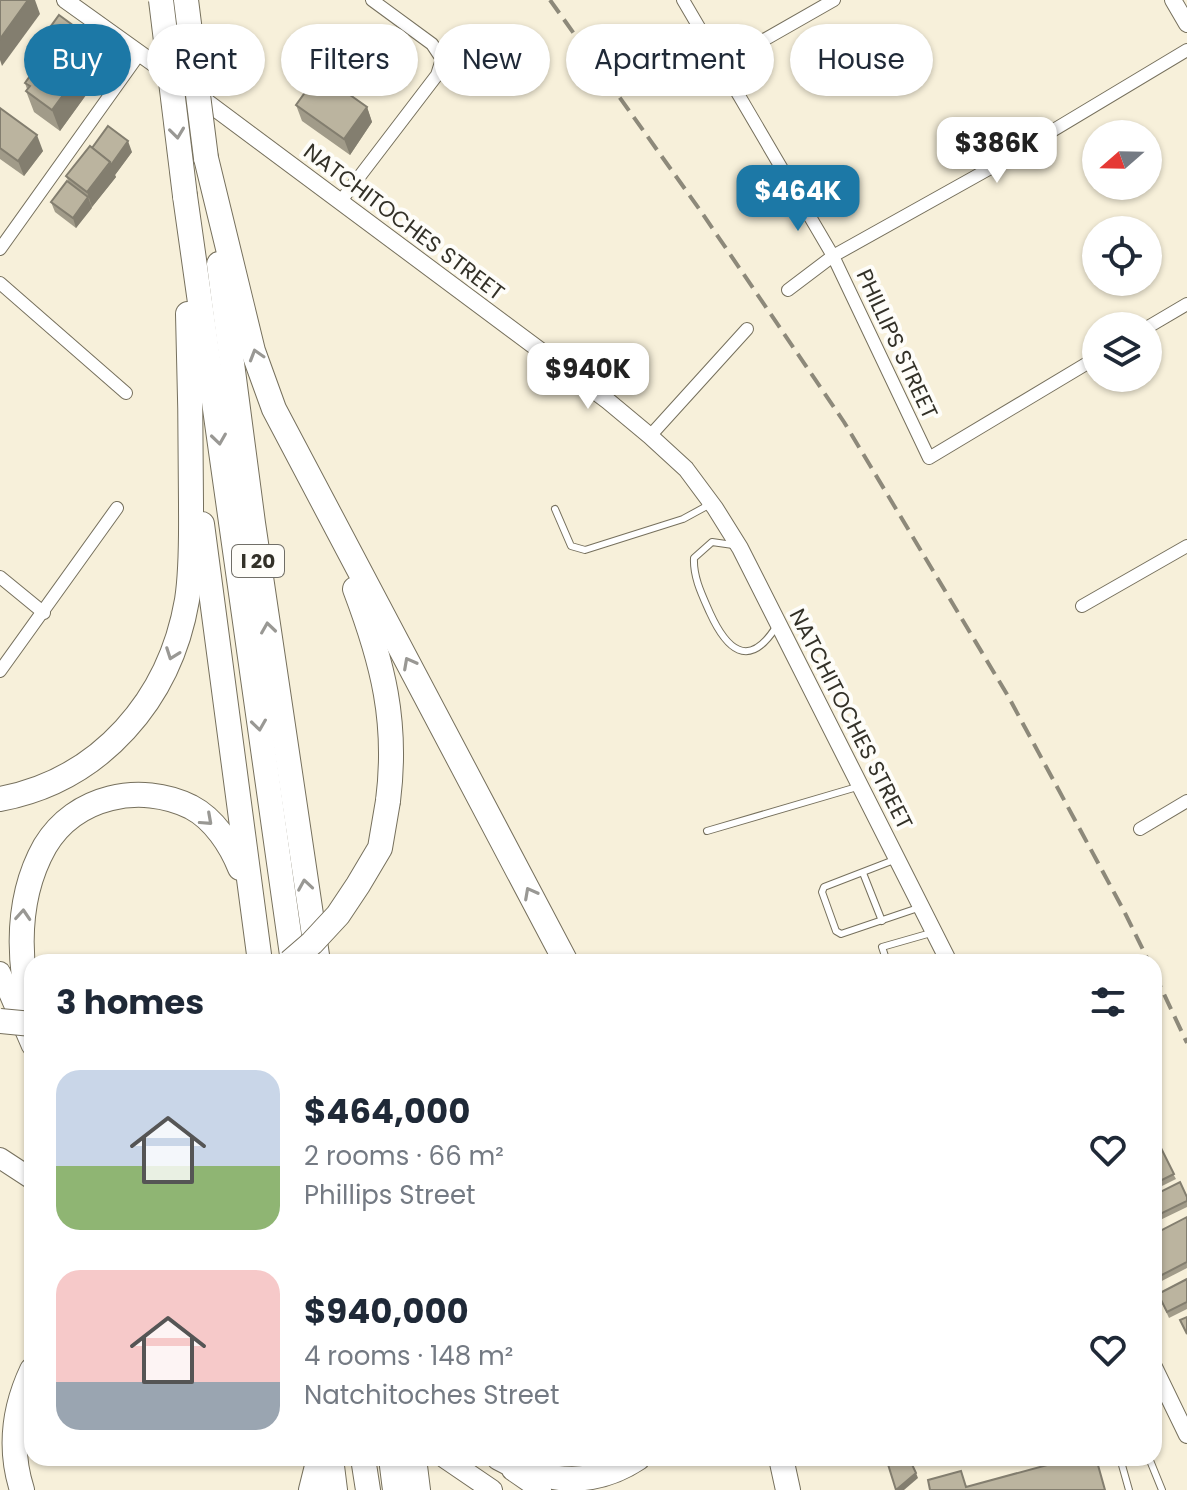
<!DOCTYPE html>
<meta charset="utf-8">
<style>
:root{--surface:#fff;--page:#f2f2f3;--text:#1f2937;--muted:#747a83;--accent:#1c78a6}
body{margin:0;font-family:Poppins,sans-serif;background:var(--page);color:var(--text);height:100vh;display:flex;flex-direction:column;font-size:30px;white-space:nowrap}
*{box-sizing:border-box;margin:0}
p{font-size:26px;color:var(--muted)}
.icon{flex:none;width:44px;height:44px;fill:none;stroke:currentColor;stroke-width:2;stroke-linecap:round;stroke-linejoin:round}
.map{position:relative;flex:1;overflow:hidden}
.sheet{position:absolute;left:24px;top:954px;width:1138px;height:512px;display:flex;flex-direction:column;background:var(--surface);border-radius:24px;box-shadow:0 2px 6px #0004}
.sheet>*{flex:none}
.guide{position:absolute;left:24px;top:24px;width:1140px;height:72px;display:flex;gap:16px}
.needle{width:52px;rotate:250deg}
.buttons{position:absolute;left:1082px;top:120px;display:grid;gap:16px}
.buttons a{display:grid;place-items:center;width:80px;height:80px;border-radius:50%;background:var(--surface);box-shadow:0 2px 6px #0004;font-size:40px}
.price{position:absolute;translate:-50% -68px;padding:0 18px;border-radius:16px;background:#fff;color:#222;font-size:26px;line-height:52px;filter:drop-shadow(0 2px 4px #0008)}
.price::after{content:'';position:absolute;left:50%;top:48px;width:24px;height:18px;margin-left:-12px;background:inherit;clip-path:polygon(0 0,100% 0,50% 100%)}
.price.on{background:var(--accent);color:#fff}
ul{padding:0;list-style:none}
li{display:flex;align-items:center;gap:24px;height:200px;padding:0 32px}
li span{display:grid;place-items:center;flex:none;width:224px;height:160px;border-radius:24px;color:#555}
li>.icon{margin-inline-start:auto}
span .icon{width:96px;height:96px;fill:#fffc;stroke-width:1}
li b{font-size:34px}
h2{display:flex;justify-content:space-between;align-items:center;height:96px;padding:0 32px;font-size:34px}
.chip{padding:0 28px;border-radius:36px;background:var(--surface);box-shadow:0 2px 6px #0004;font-size:28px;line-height:72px}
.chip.on{background:var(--accent);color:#fff}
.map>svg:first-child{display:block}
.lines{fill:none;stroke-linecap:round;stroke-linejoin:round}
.service-casing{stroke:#76705d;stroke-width:8}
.minor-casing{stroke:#76705d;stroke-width:14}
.tertiary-casing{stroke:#76705d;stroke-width:18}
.primary-casing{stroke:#76705d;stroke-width:22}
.motorway-casing{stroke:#76705d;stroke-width:26}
.service{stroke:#fff;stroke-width:6}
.minor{stroke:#fff;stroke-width:12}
.tertiary{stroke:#fff;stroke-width:16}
.primary{stroke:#fff;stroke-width:20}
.motorway{stroke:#fff;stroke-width:24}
.rail{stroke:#8d897a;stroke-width:4;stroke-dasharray:16 8;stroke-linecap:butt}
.motorway-bridge-casing{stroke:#76705d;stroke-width:26;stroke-linecap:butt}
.motorway-bridge{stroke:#fff;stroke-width:24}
.wall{fill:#a19b89}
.shaded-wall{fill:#837e6f}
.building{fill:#bbb49f;stroke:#837e6f;stroke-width:2}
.oneway{stroke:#999894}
.labels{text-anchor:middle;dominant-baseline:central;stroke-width:8;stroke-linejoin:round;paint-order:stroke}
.shield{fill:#fefdf9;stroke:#706e67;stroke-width:2}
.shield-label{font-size:20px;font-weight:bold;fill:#333128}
.street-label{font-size:22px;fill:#333128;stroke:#fefdf9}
</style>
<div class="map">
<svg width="1187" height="1490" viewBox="0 0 1187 1490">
<rect width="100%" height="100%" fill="#f7f0da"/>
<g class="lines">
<g class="service-casing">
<g id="service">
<path d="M555 509 571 546 585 550 683 519 705 507 706 501"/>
<path d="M733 545 712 542 694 558C693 577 702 595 710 613 726 648 748 671 776 627"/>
<path d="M707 831 857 787"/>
<path d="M894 860 824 887 822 892 836 931 841 934 918 908"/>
<path d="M863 873 882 921"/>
<path d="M887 962 882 947 931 933"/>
<path d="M1120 1458 1129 1490"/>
<path d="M1149 1458 1162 1490"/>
</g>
</g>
<g class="minor-casing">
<g id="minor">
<path d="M683 0 833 256 929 458 1096 358"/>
<path d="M720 65 834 0"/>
<path d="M340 202 437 75 442 59 432 44 372 0"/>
<path d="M0 249 140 53"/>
<path d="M0 283 126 393"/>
<path d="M788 290 833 256 987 170 1187 50"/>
<path d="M1148 327 1187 304"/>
<path d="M650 436 747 329"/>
<path d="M0 577 44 613"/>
<path d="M1082 606 1187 546"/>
<path d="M0 671 117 508"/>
<path d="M1140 829 1187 801"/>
</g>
</g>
<g class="tertiary-casing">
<g id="tertiary">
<path d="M65 0 174 78"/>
<path d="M1173 0 1187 24"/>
<path d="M196 94 608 401 650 436 686 469 715 508 740 548 949 962"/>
<path d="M1154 1367 1187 1435"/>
</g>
</g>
<g class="primary-casing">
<g id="primary">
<path d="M0 972 32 1046"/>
<path d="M0 1158 32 1179"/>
<path d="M445 1458 492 1490"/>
<path d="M512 1470 541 1490"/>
</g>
</g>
<g class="motorway-casing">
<g id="motorway">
<path d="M206 158 253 351 274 409 566 962"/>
<path d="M185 196 293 962"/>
<path d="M219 264 253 523 318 962"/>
<path d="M202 524 260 962"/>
<path d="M355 589C383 663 398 722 388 801"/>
<path d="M0 799C101 780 170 699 187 600 192 568 191 534 191 503 191 440 190 377 188 314"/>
<path d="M32 1020C18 963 15 899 45 846 75 796 140 782 191 807 214 819 231 845 240 868"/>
<path d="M331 1458 335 1490"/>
<path d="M363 1458 368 1490"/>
<path d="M391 1458 395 1490"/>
<path d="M414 1458 418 1490"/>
<path d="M499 1458C545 1483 593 1488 638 1458"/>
<path d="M781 1458 788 1490"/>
<path d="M22 1490C9 1449 14 1408 32 1370"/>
<path d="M311 1490 319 1458"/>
</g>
</g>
<use href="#service" class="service"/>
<use href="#minor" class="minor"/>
<use href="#tertiary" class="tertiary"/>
<use href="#primary" class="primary"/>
<use href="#motorway" class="motorway"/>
<g class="rail">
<path d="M550 0 700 210 844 422 1008 696 1124 911 1149 962"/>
<path d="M1154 973 1187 1043"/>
</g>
<g class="motorway-bridge-casing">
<g id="motorway-bridge">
<path d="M161 0 185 196"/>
<path d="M186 0 206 158"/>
<path d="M290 962 312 943 338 915 358 885 380 848 388 801"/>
<path d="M0 1021 32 1024"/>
</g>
</g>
<use href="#motorway-bridge" class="motorway-bridge"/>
</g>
<g class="wall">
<path d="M27 59 107 66 60 131 34 112 26 91 27 89 25 83 32 73Z"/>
<path d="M297 60 357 74 361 84 352 96 367 107 372 122 350 155 302 121 296 105 314 80 301 71Z"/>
<path d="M0 108 43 151 24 176 0 159Z"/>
<path d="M92 148 132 152 115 175 116 177 92 207 76 228 55 212 51 202 69 183 66 176Z"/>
<path d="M1154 1140 1176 1179 1154 1190Z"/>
<path d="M1154 1195 1187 1197V1207L1154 1223Z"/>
<path d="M1187 1217V1268L1154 1285V1234Z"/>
<path d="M1187 1279V1309L1169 1318 1158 1294Z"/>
</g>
<g class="shaded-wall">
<path d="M28 0H35L40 14 2 66 0 60V39Z"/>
<path d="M100 45 107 66 60 131 52 110Z"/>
<path d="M357 74 361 84 347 104 343 94Z"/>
<path d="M367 107 372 122 350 155 344 139Z"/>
<path d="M37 135 43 151 24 176 18 161Z"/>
<path d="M128 141 132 152 115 175 116 177 92 207 87 192Z"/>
<path d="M88 197 92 208 76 228 73 218Z"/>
<path d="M916 1473 918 1478 904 1490H896Z"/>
</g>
<g class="building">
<path d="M0 0H28L0 39Z"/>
<path d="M59 15 100 45 52 110 26 91 30 86 25 83 37 66 27 59Z"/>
<path d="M310 41 357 74 345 91 319 73 318 75 297 60Z"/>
<path d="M319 73 367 107 344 139 296 105Z"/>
<path d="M0 108 37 135 18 161 0 148Z"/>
<path d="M108 126 128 141 111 165 110 162 92 148Z"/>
<path d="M90 146 110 162 87 192 66 176Z"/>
<path d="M67 181 88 197 73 218 51 202Z"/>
<path d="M1156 1138 1174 1174 1154 1184V1140Z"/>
<path d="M1180 1182 1187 1197V1201L1154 1217V1195Z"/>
<path d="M1187 1217V1262L1154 1279V1234Z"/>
<path d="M1187 1279V1302L1167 1312 1158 1294Z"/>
<path d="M1187 1317V1334L1180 1320Z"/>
<path d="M886 1458H909L916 1473 896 1490Z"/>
<path d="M1073 1458H1096L1105 1490H930L928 1480 961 1471 966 1487Z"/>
</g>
<defs><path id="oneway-chevron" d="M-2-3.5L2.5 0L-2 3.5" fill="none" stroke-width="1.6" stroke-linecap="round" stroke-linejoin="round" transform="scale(2)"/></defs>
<g class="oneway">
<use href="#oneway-chevron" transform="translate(177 133) rotate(83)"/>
<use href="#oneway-chevron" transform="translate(256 355) rotate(-107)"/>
<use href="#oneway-chevron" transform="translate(219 439) rotate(82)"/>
<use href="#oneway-chevron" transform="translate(268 628) rotate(-98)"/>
<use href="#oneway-chevron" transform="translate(172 654) rotate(110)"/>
<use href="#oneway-chevron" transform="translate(409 663) rotate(-118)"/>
<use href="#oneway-chevron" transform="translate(259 725) rotate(82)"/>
<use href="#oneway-chevron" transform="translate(207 820) rotate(42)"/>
<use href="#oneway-chevron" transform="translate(305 885) rotate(-99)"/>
<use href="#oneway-chevron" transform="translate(530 893) rotate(-118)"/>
<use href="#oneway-chevron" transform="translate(23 915) rotate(-86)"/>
</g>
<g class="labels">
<rect class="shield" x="232" y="545" width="52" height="32" rx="6"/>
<g class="shield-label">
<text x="258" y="561">I 20</text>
</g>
<g class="street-label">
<text transform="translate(404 222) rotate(37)">NATCHITOCHES STREET</text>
<text transform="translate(897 344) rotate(65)">PHILLIPS STREET</text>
<text transform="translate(851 719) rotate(63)">NATCHITOCHES STREET</text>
</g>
</g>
</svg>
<div class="buttons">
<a><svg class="needle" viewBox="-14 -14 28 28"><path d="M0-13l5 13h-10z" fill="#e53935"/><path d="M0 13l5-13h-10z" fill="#747a83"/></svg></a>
<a><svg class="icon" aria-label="locate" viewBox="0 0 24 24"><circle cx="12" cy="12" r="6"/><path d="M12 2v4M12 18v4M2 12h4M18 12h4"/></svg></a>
<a><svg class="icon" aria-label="layers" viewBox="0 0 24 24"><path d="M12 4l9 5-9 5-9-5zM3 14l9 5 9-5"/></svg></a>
</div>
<b class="price" style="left:997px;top:185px">$386K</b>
<b class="price on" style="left:798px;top:233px">$464K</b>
<b class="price" style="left:588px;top:411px">$940K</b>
<div class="guide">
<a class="chip on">Buy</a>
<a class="chip">Rent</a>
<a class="chip">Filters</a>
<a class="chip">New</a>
<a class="chip">Apartment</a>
<a class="chip">House</a>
</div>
<section class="sheet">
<h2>3 homes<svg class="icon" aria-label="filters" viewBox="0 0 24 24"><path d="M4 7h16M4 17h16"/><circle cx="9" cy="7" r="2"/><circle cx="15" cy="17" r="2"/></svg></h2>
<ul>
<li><span style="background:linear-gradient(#c9d6e8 60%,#8fb573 0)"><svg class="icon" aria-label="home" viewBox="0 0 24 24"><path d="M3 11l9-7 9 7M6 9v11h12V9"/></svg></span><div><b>$464,000</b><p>2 rooms · 66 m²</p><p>Phillips Street</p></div><svg class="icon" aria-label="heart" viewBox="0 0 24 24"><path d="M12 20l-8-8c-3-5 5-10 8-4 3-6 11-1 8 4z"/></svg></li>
<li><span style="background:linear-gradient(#f6c9c9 70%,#9aa5b1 0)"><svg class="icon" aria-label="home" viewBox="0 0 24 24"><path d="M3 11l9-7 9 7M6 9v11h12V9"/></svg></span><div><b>$940,000</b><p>4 rooms · 148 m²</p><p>Natchitoches Street</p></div><svg class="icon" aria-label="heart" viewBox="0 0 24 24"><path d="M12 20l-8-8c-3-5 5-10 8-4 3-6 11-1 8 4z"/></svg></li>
</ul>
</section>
</div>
